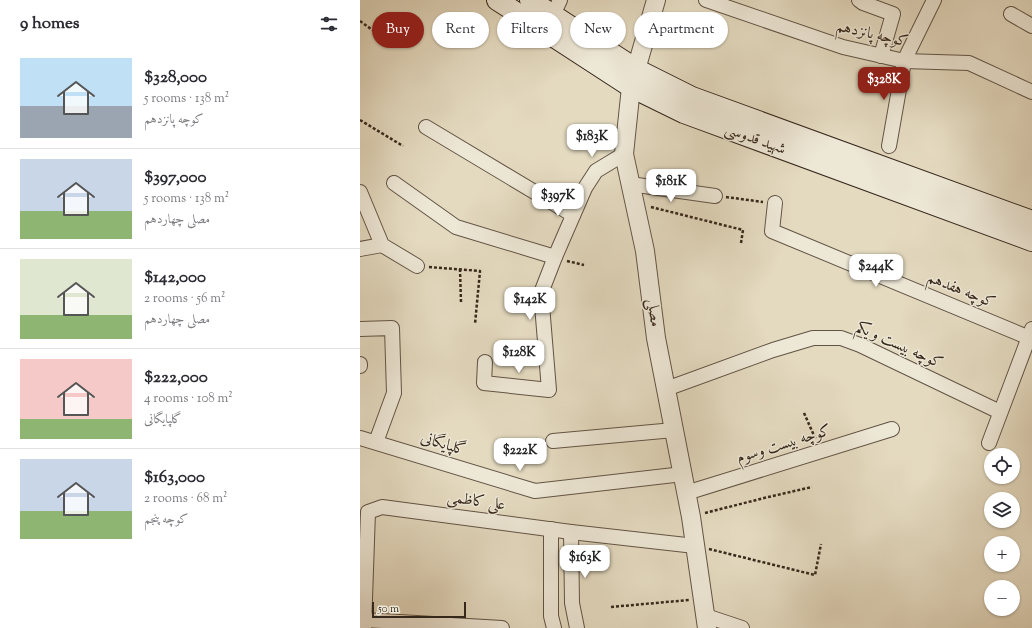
<!DOCTYPE html>
<meta charset="utf-8">
<style>
:root{--surface:#fff;--page:#f7f7f7;--text:#2b2b33;--muted:#7c7c81;--line:#e1e1e2;--accent:#8f2418}
body{margin:0;font-family:"Sorts Mill Goudy",Amiri,serif;background:var(--page);color:var(--text);height:100vh;display:flex;flex-direction:column;font-size:15px;white-space:nowrap}
*{box-sizing:border-box;margin:0}
p{font-size:13px;color:var(--muted)}
.icon{flex:none;width:22px;height:22px;fill:none;stroke:currentColor;stroke-width:2;stroke-linecap:round;stroke-linejoin:round}
.map{position:relative;flex:1;overflow:hidden}
.sheet{display:flex;flex-direction:column;background:var(--surface);width:360px}
.sheet>*{flex:none}
.banner{position:absolute;left:12px;top:12px;width:380px;height:36px;display:flex;gap:8px}
.buttons{position:absolute;left:624px;top:448px;display:grid;gap:8px}
.buttons a{display:grid;place-items:center;width:36px;height:36px;border-radius:50%;background:var(--surface);box-shadow:0 1px 3px #0004;font-size:20px}
.scale{position:absolute;left:12px;bottom:10px;width:94px;box-sizing:border-box;padding-left:4px;border:2px solid #37281c;border-top:0;font-size:11px;line-height:14px;white-space:nowrap;color:#37281c;-webkit-text-stroke:3px #ede7d6;paint-order:stroke}
.price{position:absolute;translate:-50% -34px;padding:0 9px;border-radius:8px;background:#fff;color:#222;font-size:13px;line-height:26px;filter:drop-shadow(0 1px 2px #0008)}
.price::after{content:'';position:absolute;left:50%;top:24px;width:12px;height:9px;margin-left:-6px;background:inherit;clip-path:polygon(0 0,100% 0,50% 100%)}
.price.active{background:var(--accent);color:#fff}
ul{padding:0;list-style:none}
li{display:flex;align-items:center;gap:12px;height:100px;padding:0 20px}
li+li{border-top:1px solid var(--line)}
li span{display:grid;place-items:center;flex:none;width:112px;height:80px;border-radius:0px;color:#555}
li>.icon{margin-inline-start:auto}
span .icon{width:48px;height:48px;fill:#fffc;stroke-width:1}
li b{font-size:17px}
h2{display:flex;justify-content:space-between;align-items:center;height:48px;padding:0 20px;font-size:17px}
.pill{padding:0 14px;border-radius:18px;background:var(--surface);box-shadow:0 1px 3px #0004;font-size:14px;line-height:36px}
.pill.active{background:var(--accent);color:#fff}
main{display:flex;flex:1;min-height:0}
.map>svg:first-child{display:block}
.lines{fill:none;stroke-linecap:round;stroke-linejoin:round}
.minor-casing{stroke:#625445;stroke-width:16}
.tertiary-casing{stroke:#625445;stroke-width:20}
.secondary-casing{stroke:#37281c;stroke-width:22}
.path{stroke:#37281c;stroke-width:2.5;stroke-dasharray:3 2;stroke-linecap:butt}
.minor{stroke:#ede7d6;stroke-width:14}
.tertiary{stroke:#ede7d6;stroke-width:18}
.secondary{stroke:#ede7d6;stroke-width:20}
.labels{text-anchor:middle;dominant-baseline:central;stroke-width:3;stroke-linejoin:round;paint-order:stroke}
.street-label{font-size:16px;fill:#37281c;stroke:#ede7d6}
</style>
<main>
<section class="sheet">
<h2>9 homes<svg class="icon" aria-label="filters" viewBox="0 0 24 24"><path d="M4 7h16M4 17h16"/><circle cx="9" cy="7" r="2"/><circle cx="15" cy="17" r="2"/></svg></h2>
<ul>
<li><span style="background:linear-gradient(#bfe0f5 60%,#9aa5b1 0)"><svg class="icon" aria-label="home" viewBox="0 0 24 24"><path d="M3 11l9-7 9 7M6 9v11h12V9"/></svg></span><div><b>$328,000</b><p>5 rooms · 138 m²</p><p>کوچه پانزدهم</p></div></li>
<li><span style="background:linear-gradient(#c9d6e8 65%,#8fb573 0)"><svg class="icon" aria-label="home" viewBox="0 0 24 24"><path d="M3 11l9-7 9 7M6 9v11h12V9"/></svg></span><div><b>$397,000</b><p>5 rooms · 138 m²</p><p>مصلی چهاردهم</p></div></li>
<li><span style="background:linear-gradient(#dfe7d0 70%,#8fb573 0)"><svg class="icon" aria-label="home" viewBox="0 0 24 24"><path d="M3 11l9-7 9 7M6 9v11h12V9"/></svg></span><div><b>$142,000</b><p>2 rooms · 56 m²</p><p>مصلی چهاردهم</p></div></li>
<li><span style="background:linear-gradient(#f6c9c9 75%,#8fb573 0)"><svg class="icon" aria-label="home" viewBox="0 0 24 24"><path d="M3 11l9-7 9 7M6 9v11h12V9"/></svg></span><div><b>$222,000</b><p>4 rooms · 108 m²</p><p>گلپایگانی</p></div></li>
<li><span style="background:linear-gradient(#c9d6e8 65%,#8fb573 0)"><svg class="icon" aria-label="home" viewBox="0 0 24 24"><path d="M3 11l9-7 9 7M6 9v11h12V9"/></svg></span><div><b>$163,000</b><p>2 rooms · 68 m²</p><p>کوچه پنجم</p></div></li>
</ul>
</section>
<div class="map">
<svg width="672" height="628" viewBox="0 0 672 628">
<rect width="100%" height="100%" fill="#e4dac0"/>
<filter id="stains"><feTurbulence type="fractalNoise" baseFrequency=".005" numOctaves="4"/><feColorMatrix values="0 0 0 0 .2 0 0 0 0 .09 0 0 0 0 .02 0 0 0 .5 -.17"/></filter>
<radialGradient id="worn" r=".72"><stop offset=".6" stop-color="#630" stop-opacity="0"/><stop offset="1" stop-color="#630" stop-opacity=".3"/></radialGradient>
<g class="lines">
<g class="minor-casing">
<g id="minor">
<path d="M346 0 483 47 544 61 609 63 672 92"/>
<path d="M499 0 503 3 533 14 521 56"/>
<path d="M651 14 672 26"/>
<path d="M193 15 200 0"/>
<path d="M66 127 213 215"/>
<path d="M529 146 544 61 574 0"/>
<path d="M34 183 96 227 195 257"/>
<path d="M270 184 355 196"/>
<path d="M0 192 22 245 57 266"/>
<path d="M415 203 412 231 672 339"/>
<path d="M0 249 22 245"/>
<path d="M0 329 32 328 34 393 16 442"/>
<path d="M125 362 124 383 189 390 181 293 195 257 225 188 236 171 264 154"/>
<path d="M0 364V366"/>
<path d="M306 389 413 350 453 338H481L500 345 640 412"/>
<path d="M0 438 175 491 323 474"/>
<path d="M193 441 314 430"/>
<path d="M629 443 672 329"/>
<path d="M326 493 532 429"/>
<path d="M191 529V616L194 628"/>
<path d="M211 532 212 603 217 628"/>
<path d="M346 616 382 628"/>
<path d="M5 620 142 628"/>
<path d="M4 628 8 512 22 507 211 532 335 546"/>
</g>
</g>
<g class="tertiary-casing">
<path id="tertiary" d="M296 0 271 87 264 154 285 251 296 338 331 517 347 628"/>
</g>
<g class="secondary-casing">
<g id="secondary">
<path d="M137 0 271 87 324 113 672 241"/>
<path d="M170 0 276 69 332 97 672 221"/>
</g>
</g>
<g class="path">
<path d="M0 21 29 42"/>
<path d="M0 120 43 146"/>
<path d="M366 197 403 202"/>
<path d="M291 207 383 230 381 243"/>
<path d="M207 261 224 265"/>
<path d="M69 267 120 271 115 324"/>
<path d="M100 269 101 302"/>
<path d="M444 413 456 440"/>
<path d="M345 513 404 498 452 487"/>
<path d="M349 549 455 575 461 544"/>
<path d="M251 607 329 600"/>
</g>
<use href="#minor" class="minor"/>
<use href="#tertiary" class="tertiary"/>
<use href="#secondary" class="secondary"/>
</g>
<g class="labels">
<g class="street-label">
<text transform="translate(512 35) rotate(13)">کوچه پانزدهم</text>
<text transform="translate(395 140) rotate(20)">شهید قدوسی</text>
<text transform="translate(601 291) rotate(22)">کوچه هفدهم</text>
<text transform="translate(293 313) rotate(83)">مصلی</text>
<text transform="translate(539 346) rotate(24)">کوچه بیست و یکم</text>
<text transform="translate(83 445) rotate(17)">گلپایگانی</text>
<text transform="translate(424 445) rotate(-17)">کوچه بیست وسوم</text>
<text transform="translate(116 502) rotate(8)">علی کاظمی</text>
</g>
</g>
<rect width="100%" height="100%" filter="url(#stains)"/>
<rect width="100%" height="100%" fill="url(#worn)"/>
</svg>
<div class="buttons">
<a><svg class="icon" aria-label="locate" viewBox="0 0 24 24"><circle cx="12" cy="12" r="6"/><path d="M12 2v4M12 18v4M2 12h4M18 12h4"/></svg></a>
<a><svg class="icon" aria-label="layers" viewBox="0 0 24 24"><path d="M12 4l9 5-9 5-9-5zM3 14l9 5 9-5"/></svg></a>
<a>+</a>
<a>−</a>
</div>
<div class="scale">50 m</div>
<b class="price active" style="left:524px;top:101px">$328K</b>
<b class="price" style="left:232px;top:158px">$183K</b>
<b class="price" style="left:311px;top:203px">$181K</b>
<b class="price" style="left:198px;top:217px">$397K</b>
<b class="price" style="left:516px;top:288px">$244K</b>
<b class="price" style="left:170px;top:321px">$142K</b>
<b class="price" style="left:159px;top:374px">$128K</b>
<b class="price" style="left:160px;top:472px">$222K</b>
<b class="price" style="left:225px;top:579px">$163K</b>
<div class="banner">
<a class="pill active">Buy</a>
<a class="pill">Rent</a>
<a class="pill">Filters</a>
<a class="pill">New</a>
<a class="pill">Apartment</a>
</div>
</div>
</main>
